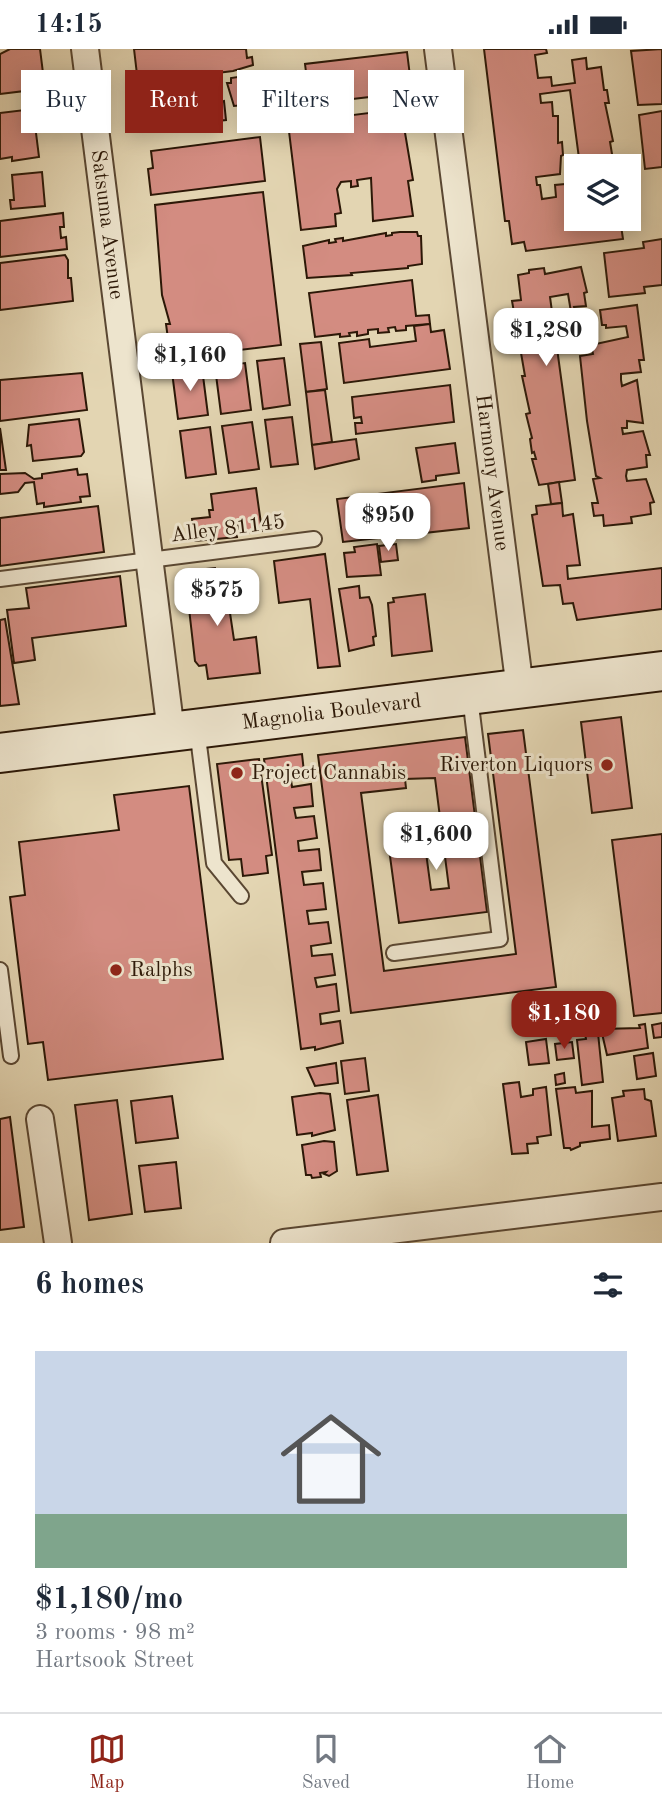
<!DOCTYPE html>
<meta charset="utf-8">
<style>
:root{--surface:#fff;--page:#f2f2f3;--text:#1f2937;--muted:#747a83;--line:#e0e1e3;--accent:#8f2418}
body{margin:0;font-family:"Old Standard TT",serif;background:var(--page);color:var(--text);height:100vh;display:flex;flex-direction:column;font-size:26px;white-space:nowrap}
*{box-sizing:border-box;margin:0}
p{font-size:23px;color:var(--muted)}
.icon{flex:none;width:38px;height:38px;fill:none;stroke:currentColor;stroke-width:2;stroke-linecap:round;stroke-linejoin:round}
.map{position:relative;height:1194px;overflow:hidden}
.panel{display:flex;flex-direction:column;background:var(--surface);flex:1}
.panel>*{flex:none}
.top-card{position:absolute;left:21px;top:21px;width:621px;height:63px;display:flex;gap:14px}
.buttons{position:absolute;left:564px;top:105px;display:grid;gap:14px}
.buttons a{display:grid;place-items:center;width:77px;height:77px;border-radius:0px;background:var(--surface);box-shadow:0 4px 18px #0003;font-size:35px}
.price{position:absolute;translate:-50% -60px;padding:0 16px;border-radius:14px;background:#fff;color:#222;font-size:23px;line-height:46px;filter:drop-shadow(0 2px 4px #0008)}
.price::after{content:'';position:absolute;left:50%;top:42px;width:21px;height:16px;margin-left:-10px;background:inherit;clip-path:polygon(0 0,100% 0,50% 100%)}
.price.current{background:var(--accent);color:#fff}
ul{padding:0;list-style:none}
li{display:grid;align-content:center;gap:14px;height:371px;padding:0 35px}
li span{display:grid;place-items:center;height:217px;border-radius:0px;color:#555}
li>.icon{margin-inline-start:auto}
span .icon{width:126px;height:126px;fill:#fffc;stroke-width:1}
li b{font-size:30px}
h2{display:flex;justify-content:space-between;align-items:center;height:84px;padding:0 35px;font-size:30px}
.chip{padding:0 24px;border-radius:0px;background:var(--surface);box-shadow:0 4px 18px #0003;font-size:24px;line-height:63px}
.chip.current{background:var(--accent);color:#fff}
.status{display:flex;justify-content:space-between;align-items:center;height:49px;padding:0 35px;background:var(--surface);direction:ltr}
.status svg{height:19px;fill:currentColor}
.tab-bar{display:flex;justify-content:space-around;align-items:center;height:98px;border-top:2px solid var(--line);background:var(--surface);font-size:19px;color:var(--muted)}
.tab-bar a{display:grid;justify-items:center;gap:4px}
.tab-bar .current{color:var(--accent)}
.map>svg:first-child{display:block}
.building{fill:#d38c81;stroke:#2c1807;stroke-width:2}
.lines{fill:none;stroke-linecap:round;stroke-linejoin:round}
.lane-casing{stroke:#5a4732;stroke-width:18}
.street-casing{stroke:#5a4732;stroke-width:30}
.secondary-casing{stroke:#2c1807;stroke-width:42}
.lane{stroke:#ede4cd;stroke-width:14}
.street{stroke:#ede4cd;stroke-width:26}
.secondary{stroke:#ede4cd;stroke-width:38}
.poi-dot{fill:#8f2418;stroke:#ede4cd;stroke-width:2.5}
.labels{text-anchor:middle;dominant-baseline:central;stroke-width:6;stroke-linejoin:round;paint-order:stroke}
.street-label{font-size:21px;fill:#2c1807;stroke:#ede4cd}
.poi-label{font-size:21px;fill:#2c1807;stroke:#ede4cd;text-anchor:start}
</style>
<div class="status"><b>14:15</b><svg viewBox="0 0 49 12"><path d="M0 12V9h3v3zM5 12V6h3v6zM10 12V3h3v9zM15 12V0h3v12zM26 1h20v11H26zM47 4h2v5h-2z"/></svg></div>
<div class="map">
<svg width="662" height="1194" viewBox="0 0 662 1194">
<rect width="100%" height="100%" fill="#e3d5b2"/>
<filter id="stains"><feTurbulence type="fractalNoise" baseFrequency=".00286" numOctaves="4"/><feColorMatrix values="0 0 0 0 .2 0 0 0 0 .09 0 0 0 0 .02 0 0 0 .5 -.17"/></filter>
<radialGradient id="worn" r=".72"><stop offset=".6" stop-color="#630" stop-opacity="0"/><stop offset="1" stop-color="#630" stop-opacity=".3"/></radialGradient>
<g class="building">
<path d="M40 0 45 40 25 45V42L0 45V5L10 0Z"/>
<path d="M134 0H246L247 9 252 8 253 16 233 22 138 34Z"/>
<path d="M484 0H546L547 4 535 6 538 29 551 28 552 37 575 34 572 11 586 9 587 20 601 18 604 41H607L609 54H605L613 92 610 93 614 117H580L570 41 540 45 541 54 552 53 553 67H558V94L562 93 563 106 561 107 560 125 536 128 537 136H540L542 150 556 148 555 136 576 134V170H620L623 190 526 202 524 193 512 195 509 172H505Z"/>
<path d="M662 0V55L638 56 631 2Z"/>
<path d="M407 3 412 43 310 55 305 15Z"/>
<path d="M265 24 267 40 251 43 253 55 234 57 227 34H231V29Z"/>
<path d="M193 43 198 45V51H204L205 57 224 52 226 71 160 78 158 63 166 58 164 46Z"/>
<path d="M33 60 39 108 12 112V108L0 110V64Z"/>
<path d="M401 60 413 131 408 132 413 167 373 172 371 129 357 131 358 137 351 138V132L341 133 337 140 341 164 335 165 336 177 301 181 288 74Z"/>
<path d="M662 62V118L645 120 639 66Z"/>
<path d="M260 88 265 132 151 146 148 120 153 119 151 102Z"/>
<path d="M42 123 45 157 11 160 10 151H14L12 126Z"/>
<path d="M263 143 281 296 173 309 171 290H168L166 275H170L162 246 155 156Z"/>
<path d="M63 164 64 178H60L61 189 66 188 67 200 0 208V172Z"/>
<path d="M400 183H417L418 187H421L422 215 408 217V219L351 224 352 226 307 229 303 197 329 191V194L336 193 335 190 343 189V192L386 184V187L392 186V184Z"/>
<path d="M662 190V236L644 238 645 244 609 248 604 204 644 199 643 193Z"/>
<path d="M65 206 68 211V229H71L73 252 0 261V214Z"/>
<path d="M581 218 587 243 584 244 586 257 574 258 575 262 571 263 568 245 550 248 575 431 539 436 532 410H536L534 403 532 404 530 390 532 389 526 365 530 364 522 327H525L512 252 521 251 518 226 529 224V221L544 219 545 225Z"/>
<path d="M412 231 416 267 429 266 430 275 406 277V281L396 282 395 278 388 279 389 283 378 284V280L368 281V285L357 287V283L349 284 350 287 340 288V285L315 288 309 244Z"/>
<path d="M637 256 644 311H639L641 323 621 325V331L622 337 637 331 643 374 627 372V379H622L623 385 643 382 650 406H646L647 418 627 421 626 427 627 432 646 430 654 453 650 454 651 465 631 468 632 474 604 477 603 466 594 467 592 454H598L593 430 600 429 596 427 587 372 580 307 593 305 591 296 628 288 626 277 606 279V276H602L600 261Z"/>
<path d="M430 275 431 283 444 281 450 320 344 334 339 294 369 290 370 298 416 292 414 277Z"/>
<path d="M321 293 327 340 306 343 300 295Z"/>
<path d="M284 309 290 356 263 360 257 312Z"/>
<path d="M245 314 251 361 221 365 215 318Z"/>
<path d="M202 319 208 366 178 370 172 323Z"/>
<path d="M82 324 87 361 0 372V331Z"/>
<path d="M450 336 454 373 356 385 355 374H362L361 368 354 369 352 348Z"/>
<path d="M325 341 332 393 312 396 306 343Z"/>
<path d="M292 368 298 415 271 418 265 371Z"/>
<path d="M79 370 84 403 81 407 33 412 31 396 27 397 29 376Z"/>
<path d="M252 373 259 420 229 424 222 377Z"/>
<path d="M210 378 216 425 186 429 180 382Z"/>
<path d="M0 379 6 421H0Z"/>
<path d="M356 390 359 410 315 420 312 396Z"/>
<path d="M455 394 459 424 436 427V431L422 433 416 399Z"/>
<path d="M77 420 78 426 87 425 90 447 80 448 81 453 44 458V454L37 455 34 433 25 434 18 443 0 445V425L25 424 34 430 42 429V425Z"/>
<path d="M559 433 562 454 551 455 548 435Z"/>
<path d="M464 434 469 479 343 493 337 450Z"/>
<path d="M256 439 262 482 239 485 238 473 235 474 237 488 195 492 192 470 210 468 209 461H213L211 445Z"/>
<path d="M562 454 563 467 573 465 580 516 567 517 568 530 662 519V560L577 571 573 554 563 555 560 536 543 537 532 466 537 465 536 457Z"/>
<path d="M98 457 104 503 0 517V469Z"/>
<path d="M377 495 381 526 347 528 344 504 355 503 354 498Z"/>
<path d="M396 495 398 511 381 513 379 497Z"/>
<path d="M325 505 340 617 318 619 310 550 279 554 274 512Z"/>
<path d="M215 519 216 524 229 522 232 551 222 549 224 564H230L234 591 256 588 260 624 208 630 206 616 199 617 195 612 187 542H190L187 522Z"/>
<path d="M120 527 126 577 32 589 35 611 14 614 7 561 29 559 26 539Z"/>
<path d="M359 537 360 549 369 548 372 556 376 587 373 588 374 596 349 602 339 540Z"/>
<path d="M425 545 432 602 392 607 388 554 394 553 393 549Z"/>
<path d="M5 570 19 655 0 657V571Z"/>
<path d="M621 668 632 759 592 764 581 673Z"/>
<path d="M523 681 556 938 351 964 318 706 465 688 487 863 399 874 389 800 425 796 431 841 449 839 435 729 405 730 406 739 361 744 384 922 516 905 488 685Z"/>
<path d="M302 705 304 723 290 724 292 738 311 735 313 757 294 759 296 769 314 767 317 789 298 792 299 802 319 800 321 821 302 823 304 836 323 834 326 860 307 862 309 875 328 873 331 894 311 897 312 907 332 905 335 926 315 929 317 938 336 935 339 962 320 965 321 975 340 972 343 994 315 1001V998L301 1000 264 710Z"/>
<path d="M259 710 272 806 266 807 268 824 243 827 241 810 229 811 217 715Z"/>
<path d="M189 737 223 1010 48 1031 43 993 28 995 10 848 25 846 19 793 119 781 114 746Z"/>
<path d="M662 785V964L634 967 612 791Z"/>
<path d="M662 974V988L654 989 652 976Z"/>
<path d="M645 975 648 999 607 1006 601 980 640 979 639 976Z"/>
<path d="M598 984 603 1033 582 1036 577 991 586 990 585 985Z"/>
<path d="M546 990 549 1014 529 1016 526 993Z"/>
<path d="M572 993 574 1009 557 1011 555 995Z"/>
<path d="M653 1004 656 1027 637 1030 634 1007Z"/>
<path d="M365 1009 369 1042 345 1045 341 1012Z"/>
<path d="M336 1014 338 1034 315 1037 307 1019Z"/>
<path d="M564 1024 565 1034 556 1036 555 1026Z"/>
<path d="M519 1033 521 1048 533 1046V1040L546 1038 551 1086 537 1088 538 1094 527 1095 528 1104 512 1105 503 1035Z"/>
<path d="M575 1038 576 1044 592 1042V1078L609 1076 610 1090 580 1094V1097L571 1101 570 1099H564L556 1040Z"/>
<path d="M644 1040 645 1050 651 1052 656 1087 618 1092 612 1049 624 1047 623 1042Z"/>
<path d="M320 1044 330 1045 335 1081 312 1087V1084L297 1086 292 1048Z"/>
<path d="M378 1046 388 1122 357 1126 347 1051Z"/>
<path d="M172 1047 178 1089 136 1094 131 1052Z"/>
<path d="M117 1051 132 1165 89 1171 75 1056Z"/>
<path d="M10 1068 24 1178 0 1181V1070Z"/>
<path d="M324 1092 334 1093 337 1122 329 1127 324 1125 326 1123 320 1124 321 1128 312 1129 311 1126H306L302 1096Z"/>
<path d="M176 1113 181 1159 145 1163 139 1117Z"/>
</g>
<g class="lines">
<g class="lane-casing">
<g id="lane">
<path d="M0 530 314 490"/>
<path d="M197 680 214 814 241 847"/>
<path d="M394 904 500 890 470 648"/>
<path d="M0 921 11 1007"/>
</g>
</g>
<g class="street-casing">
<g id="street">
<path id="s1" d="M85 0 171 683"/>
<path id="s2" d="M438 0 520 640"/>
<path d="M40 1070 58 1194"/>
<path d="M284 1194 662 1148"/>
</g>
</g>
<g class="secondary-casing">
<g id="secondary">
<path id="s3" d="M0 704 662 622"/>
</g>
</g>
<use href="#lane" class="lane"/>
<use href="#street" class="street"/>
<use href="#secondary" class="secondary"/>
</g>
<g class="poi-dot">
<circle cx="607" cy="716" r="7"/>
<circle cx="237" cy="724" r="7"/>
<circle cx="116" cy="921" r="7"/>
</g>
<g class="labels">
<g class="street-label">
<text stroke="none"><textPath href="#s1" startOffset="177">Satsuma Avenue</textPath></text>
<text stroke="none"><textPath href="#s2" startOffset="427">Harmony Avenue</textPath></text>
<text transform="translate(228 480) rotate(-7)">Alley 81145</text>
<text stroke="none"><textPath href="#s3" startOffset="334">Magnolia Boulevard</textPath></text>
</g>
<g class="poi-label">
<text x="593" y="716" text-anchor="end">Riverton Liquors</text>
<text x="251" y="724">Project Cannabis</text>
<text x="130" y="921">Ralphs</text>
</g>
</g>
<rect width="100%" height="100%" filter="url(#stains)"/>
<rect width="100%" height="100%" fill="url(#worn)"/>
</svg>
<div class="buttons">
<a><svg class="icon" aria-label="layers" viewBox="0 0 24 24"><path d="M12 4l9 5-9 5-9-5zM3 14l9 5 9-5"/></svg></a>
</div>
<b class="price" style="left:546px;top:319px">$1,280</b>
<b class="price" style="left:190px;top:344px">$1,160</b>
<b class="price" style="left:388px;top:504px">$950</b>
<b class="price" style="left:217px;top:579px">$575</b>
<b class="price" style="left:436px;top:823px">$1,600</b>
<b class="price current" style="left:564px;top:1002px">$1,180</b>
<div class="top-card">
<a class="chip">Buy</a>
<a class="chip current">Rent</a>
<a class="chip">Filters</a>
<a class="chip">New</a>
</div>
</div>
<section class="panel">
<h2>6 homes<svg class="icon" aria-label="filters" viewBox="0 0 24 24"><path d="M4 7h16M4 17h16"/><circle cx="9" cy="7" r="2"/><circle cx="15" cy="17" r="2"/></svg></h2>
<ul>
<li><span style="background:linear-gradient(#c9d6e8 75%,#7fa58c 0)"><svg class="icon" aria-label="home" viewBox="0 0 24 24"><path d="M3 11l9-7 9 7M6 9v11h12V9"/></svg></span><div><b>$1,180/mo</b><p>3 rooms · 98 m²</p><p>Hartsook Street</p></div></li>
</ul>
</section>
<nav class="tab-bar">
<a class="current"><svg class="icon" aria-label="map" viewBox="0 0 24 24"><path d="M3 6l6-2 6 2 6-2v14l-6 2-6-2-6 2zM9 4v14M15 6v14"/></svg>Map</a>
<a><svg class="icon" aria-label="saved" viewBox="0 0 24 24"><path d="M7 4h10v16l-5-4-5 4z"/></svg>Saved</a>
<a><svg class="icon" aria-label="home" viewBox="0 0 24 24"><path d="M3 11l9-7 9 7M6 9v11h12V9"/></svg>Home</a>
</nav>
